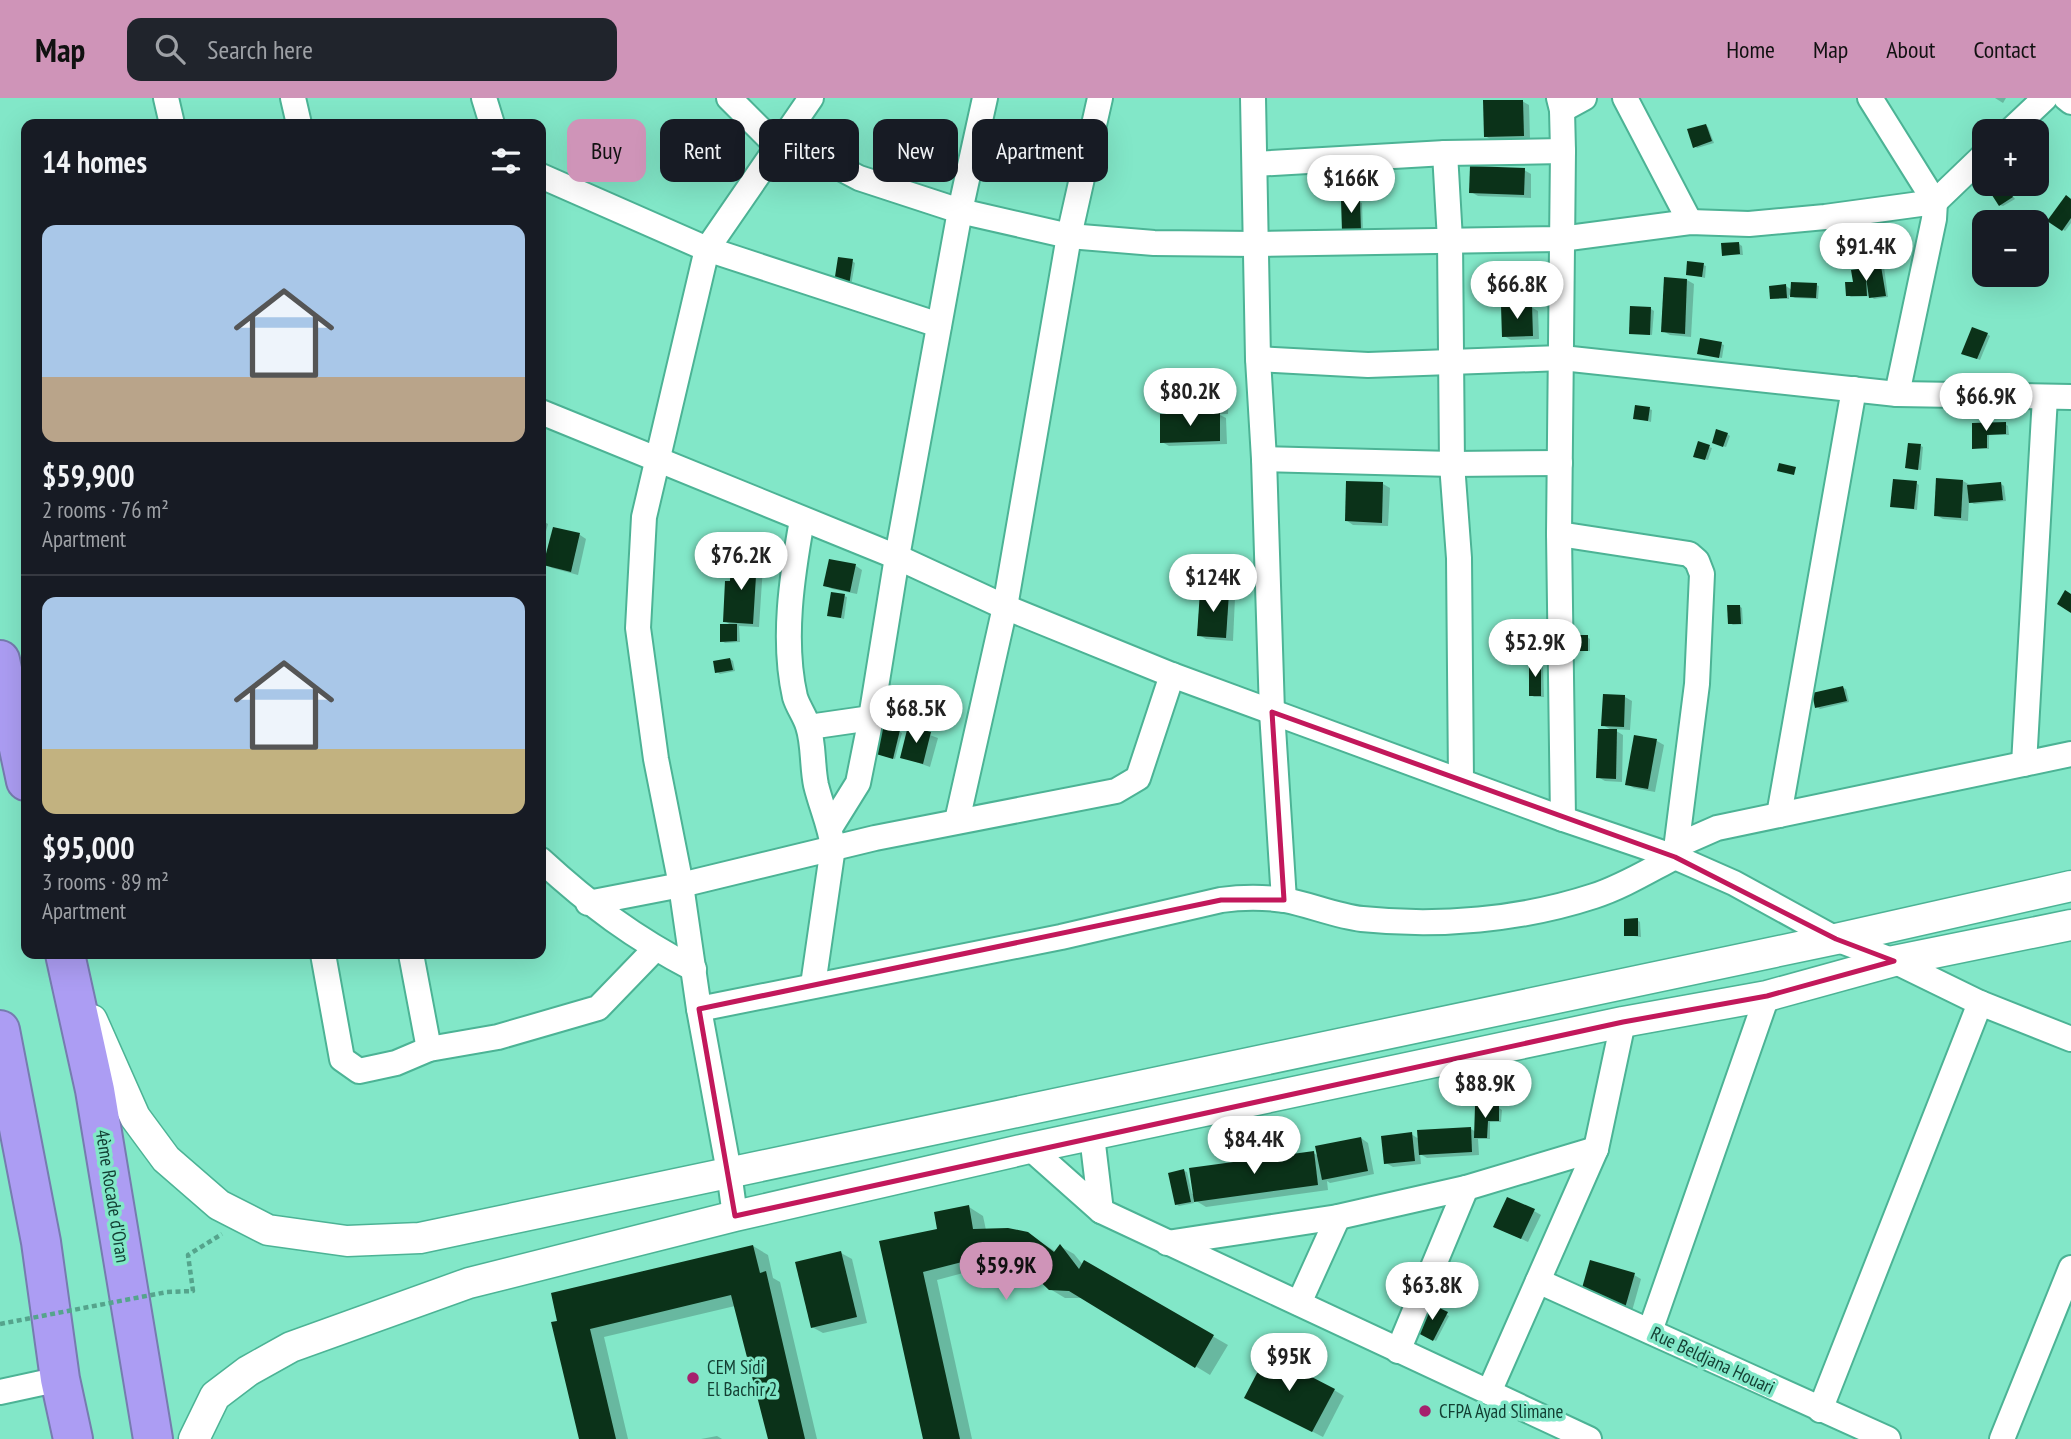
<!DOCTYPE html>
<meta charset="utf-8">
<style>
:root{--surface:#171b24;--page:#20242c;--text:#f1f3f6;--muted:#9ea1a6;--line:#363941;--accent:#cf94b8}
body{margin:0;font-family:"PT Sans Narrow",sans-serif;background:var(--page);color:var(--text);height:100vh;display:flex;flex-direction:column;font-size:26px;white-space:nowrap}
*{box-sizing:border-box;margin:0}
p{font-size:23px;color:var(--muted)}
.icon{flex:none;width:38px;height:38px;fill:none;stroke:currentColor;stroke-width:2;stroke-linecap:round;stroke-linejoin:round}
.map{position:relative;flex:1;overflow:hidden}
.side{position:absolute;left:21px;top:21px;width:525px;height:840px;display:flex;flex-direction:column;background:var(--surface);border-radius:14px;box-shadow:0 7px 28px #0002}
.side>*{flex:none}
.guide{position:absolute;left:567px;top:21px;width:665px;height:63px;display:flex;gap:14px}
.buttons{position:absolute;left:1972px;top:21px;display:grid;gap:14px}
.buttons a{display:grid;place-items:center;width:77px;height:77px;border-radius:14px;background:var(--surface);box-shadow:0 7px 28px #0002;font-size:35px}
.price{position:absolute;translate:-50% -60px;padding:0 16px;border-radius:24px;background:#fff;color:#222;font-size:23px;line-height:46px;filter:drop-shadow(0 2px 4px #0008)}
.price::after{content:'';position:absolute;left:50%;top:42px;width:21px;height:16px;margin-left:-10px;background:inherit;clip-path:polygon(0 0,100% 0,50% 100%)}
.price.active{background:var(--accent);color:#111}
ul{padding:0;list-style:none}
li{display:grid;align-content:center;gap:14px;height:371px;padding:0 21px}
li+li{border-top:2px solid var(--line)}
li span{display:grid;place-items:center;height:217px;border-radius:14px;color:#555}
li>.icon{margin-inline-start:auto}
span .icon{width:126px;height:126px;fill:#fffc;stroke-width:1}
li b{font-size:30px}
h2{display:flex;justify-content:space-between;align-items:center;height:84px;padding:0 21px;font-size:30px}
.tag{padding:0 24px;border-radius:14px;background:var(--surface);box-shadow:0 7px 28px #0002;font-size:24px;line-height:63px}
.tag.active{background:var(--accent);color:#111}
header{display:flex;align-items:center;gap:42px;box-sizing:border-box;height:98px;padding:0 35px;background:var(--accent);color:#111}
header strong{font-size:33px}
nav{display:flex;gap:38px;margin-inline-start:auto;font-size:24px}
.search{width:490px;height:63px;background:var(--page);display:flex;align-items:center;gap:18px;box-sizing:border-box;padding:0 24px;border-radius:14px;color:var(--muted);font-size:26px}
.map>svg:first-child{display:block}
.shadow{fill:#0003}
.building{fill:#0b3219}
.lines{fill:none;stroke-linecap:round;stroke-linejoin:round}
.minor-casing{stroke:#4cb395;stroke-width:28}
.tertiary-casing{stroke:#4cb395;stroke-width:33}
.motorway-casing{stroke:#767caf;stroke-width:42}
.path{stroke:#55a48c;stroke-width:4.5;stroke-dasharray:5 3.5;stroke-linecap:butt}
.minor{stroke:#fff;stroke-width:24}
.tertiary{stroke:#fff;stroke-width:30}
.motorway{stroke:#ac9df3;stroke-width:38}
.path-bridge{stroke:#55a48c;stroke-width:4.5;stroke-dasharray:5 3.5;stroke-linecap:butt}
.marked{fill:none;stroke:#c2185b;stroke-width:5;stroke-linejoin:round}
.poi-dot{fill:#a5216d;stroke:#82e7c8;stroke-width:2.5}
.labels{text-anchor:middle;dominant-baseline:central;stroke-width:7;stroke-linejoin:round;paint-order:stroke}
.street-label{font-size:19px;fill:#123e32;stroke:#82e7c8}
.poi-label{font-size:19px;fill:#123e32;stroke:#82e7c8;text-anchor:start}
</style>
<header>
<strong>Map</strong>
<div class="search"><svg class="icon" aria-label="search" viewBox="0 0 24 24"><circle cx="10" cy="10" r="6"/><path d="M15 15l6 6"/></svg>Search here</div>
<nav><a>Home</a><a>Map</a><a>About</a><a>Contact</a></nav>
</header>
<div class="map">
<svg width="2071" height="1341" viewBox="0 0 2071 1341">
<rect width="100%" height="100%" fill="#82e7c8"/>
<g class="shadow">
<path d="M1995 0H2006L2003 5Z"/>
<path d="M1522 3 1529 7 1530 41 1492 42 1485 38Z"/>
<path d="M1705 27 1708 29 1714 45 1697 50 1695 48Z"/>
<path d="M1524 72 1531 76V100L1478 98 1471 94Z"/>
<path d="M2005 87 2015 101 2003 108 2000 107Z"/>
<path d="M2071 102V125L2065 133 2049 122Z"/>
<path d="M1359 104 1362 105 1363 134H1346Z"/>
<path d="M1880 132 1887 136 1886 169H1884L1888 199 1874 201 1871 198 1851 199 1848 197 1855 186 1874 169 1849 168 1842 164Z"/>
<path d="M1739 146 1742 148 1743 157H1724Z"/>
<path d="M852 163 855 165 851 188 835 184Z"/>
<path d="M1703 167 1706 168 1705 180 1688 176Z"/>
<path d="M1687 182 1694 186 1691 239 1670 237 1663 233Z"/>
<path d="M1816 187 1819 188 1818 201 1795 200 1789 197V201L1772 200 1786 188 1792 192Z"/>
<path d="M1531 209 1538 213 1539 241 1511 242 1504 238Z"/>
<path d="M1651 211 1654 213 1652 237 1631 235Z"/>
<path d="M1987 236 1990 238 1980 262 1966 256Z"/>
<path d="M1721 246 1724 247 1722 260 1699 255Z"/>
<path d="M1222 280 1229 284 1228 316H1218L1226 320 1227 346 1169 348 1162 344 1172 318 1160 311 1173 282 1180 286V295H1190Z"/>
<path d="M1649 311 1652 312 1651 324 1635 320Z"/>
<path d="M2005 326 2008 328 2009 337H1989V351L1974 350V327Z"/>
<path d="M1727 336 1730 338 1726 349 1717 346Z"/>
<path d="M1921 348 1923 349 1921 372 1910 371 1907 369Z"/>
<path d="M1709 349 1712 350 1708 362 1698 359Z"/>
<path d="M1963 383 1970 387 2001 386 2004 388 2006 403 1974 406 1969 403 1968 423 1943 421 1936 417Z"/>
<path d="M1916 385 1919 387 1917 412 1892 408Z"/>
<path d="M1383 386 1390 390 1388 428 1353 427 1346 422Z"/>
<path d="M541 422 548 426 541 452Z"/>
<path d="M554 431 580 437 586 441 578 477 552 470 545 466Z"/>
<path d="M756 464 763 468 759 529 739 528 740 544 725 545 722 543 732 528 725 523 732 485Z"/>
<path d="M856 468 862 472 857 496 832 491 825 487Z"/>
<path d="M1228 496 1235 500 1233 543 1206 541 1199 537Z"/>
<path d="M844 498 847 499 844 521 829 517Z"/>
<path d="M1739 508 1742 510 1743 526 1733 527 1730 525Z"/>
<path d="M1587 539 1590 541V553L1577 552Z"/>
<path d="M730 561 733 563 735 573 720 576 717 574Z"/>
<path d="M1540 567 1543 568 1544 599H1534L1531 597Z"/>
<path d="M1843 590 1846 591 1849 604 1820 611 1817 609Z"/>
<path d="M1625 599 1632 603 1630 632 1613 631 1623 637 1622 684 1605 683 1598 679 1613 633 1603 627Z"/>
<path d="M910 630 938 640 930 669 902 659Z"/>
<path d="M899 633 902 635 895 661 881 657Z"/>
<path d="M1635 639 1657 643 1664 647 1655 694 1634 690 1627 686Z"/>
<path d="M1637 822 1640 824 1641 839 1626 837Z"/>
<path d="M1499 1010 1502 1012 1501 1024H1490V1041H1478L1479 1057 1427 1060 1420 1056 1421 1066 1393 1069 1386 1065 1411 1036 1419 1041 1471 1031 1476 1034Z"/>
<path d="M1361 1040 1368 1045 1374 1076 1330 1085 1327 1083 1328 1092 1206 1109 1193 1101 1194 1105 1179 1108 1176 1106 1184 1073 1187 1074 1192 1096 1194 1095 1313 1055 1319 1058Z"/>
<path d="M969 1109 983 1118 986 1132 1028 1136 1056 1154 1060 1148 1074 1156 1083 1167 1085 1165 1228 1247 1210 1277 1084 1200H1065L1050 1191 1031 1172 1018 1169 982 1170 937 1182 972 1341H925L881 1145 939 1132Z"/>
<path d="M1534 1113 1541 1117 1528 1144 1502 1132Z"/>
<path d="M753 1148 768 1157 773 1180 780 1184 817 1341H769L735 1208 604 1239 628 1341H581L553 1226Z"/>
<path d="M841 1155 852 1161 867 1225 823 1235 812 1229Z"/>
<path d="M1634 1177 1641 1181 1632 1213 1589 1201Z"/>
<path d="M1431 1208 1449 1218 1436 1243 1418 1233Z"/>
<path d="M1334 1292 1344 1298 1323 1339 1258 1306Z"/>
<path d="M717 1338 722 1341H701Z"/>
</g>
<g class="building">
<path d="M1483 2H1523L1524 38 1484 39Z"/>
<path d="M1706 26 1712 43 1693 50 1687 31Z"/>
<path d="M1470 68 1525 70 1524 97 1469 95Z"/>
<path d="M2005 86 2013 99 1999 108 1990 94Z"/>
<path d="M2066 97 2071 101V120L2062 133 2047 123Z"/>
<path d="M1341 102H1360L1361 133H1342Z"/>
<path d="M1841 130H1880V166L1841 165Z"/>
<path d="M1739 144 1740 156 1722 158 1721 145Z"/>
<path d="M838 159 853 161 849 188 834 185Z"/>
<path d="M1687 163 1704 165 1702 179 1686 177Z"/>
<path d="M1881 168 1886 198 1869 200 1866 179 1867 198H1846L1845 184H1853L1851 172Z"/>
<path d="M1664 179 1687 181 1685 236 1661 234Z"/>
<path d="M1791 184 1817 185 1816 200 1790 199Z"/>
<path d="M1786 186 1787 200 1770 201 1769 188Z"/>
<path d="M1532 207 1533 238 1502 239 1501 208Z"/>
<path d="M1630 208 1651 209 1650 237 1629 236Z"/>
<path d="M1972 229 1988 235 1977 261 1961 256Z"/>
<path d="M1700 240 1722 244 1719 260 1697 256Z"/>
<path d="M1188 278H1222L1221 313 1159 312V280H1174V293H1188Z"/>
<path d="M1635 307 1650 309 1648 323 1633 321Z"/>
<path d="M1220 315V343L1160 345V316Z"/>
<path d="M2006 324V336L1987 337V350L1972 351V325Z"/>
<path d="M1716 331 1728 335 1723 349 1712 345Z"/>
<path d="M1698 343 1710 347 1705 362 1693 359Z"/>
<path d="M1908 345 1921 346 1918 372 1905 370Z"/>
<path d="M1779 365 1796 369 1794 377 1777 373Z"/>
<path d="M1936 380 1963 382 1961 420 1934 418Z"/>
<path d="M1893 381 1917 383 1914 411 1890 409Z"/>
<path d="M1346 383 1383 384 1382 425 1345 423Z"/>
<path d="M2001 384 2003 402 1969 405 1967 387Z"/>
<path d="M553 429 580 435 571 474 543 467Z"/>
<path d="M731 461 757 462 753 526 723 524 725 483H730Z"/>
<path d="M829 461 856 466 850 494 823 488Z"/>
<path d="M2065 492 2071 496V515L2057 506Z"/>
<path d="M1200 493 1229 495 1226 540 1197 538Z"/>
<path d="M831 494 845 496 841 520 827 518Z"/>
<path d="M1727 507H1740L1741 526H1728Z"/>
<path d="M720 526H737V543L720 544Z"/>
<rect x="1575" y="537" width="13" height="16"/>
<path d="M730 560 733 572 715 575 713 563Z"/>
<rect x="1529" y="565" width="12" height="33"/>
<path d="M1843 588 1847 603 1815 610 1812 595Z"/>
<path d="M1603 596 1625 597 1624 629 1601 628Z"/>
<path d="M883 627 900 632 893 661 876 656Z"/>
<path d="M908 628 931 634 923 666 900 660Z"/>
<path d="M1598 631H1617L1616 681 1596 680Z"/>
<path d="M1634 637 1657 641 1648 691 1625 687Z"/>
<path d="M1638 820V838H1624V821Z"/>
<path d="M1475 1008H1499V1023H1488L1487 1040H1474Z"/>
<path d="M1471 1029 1472 1054 1419 1057 1417 1032Z"/>
<path d="M1412 1034 1415 1063 1384 1066 1381 1038Z"/>
<path d="M1361 1039 1368 1073 1322 1082 1315 1048Z"/>
<path d="M1314 1053 1318 1087 1194 1104 1189 1070Z"/>
<path d="M1184 1071 1191 1104 1175 1107 1168 1075Z"/>
<path d="M1507 1099 1535 1111 1521 1141 1493 1129Z"/>
<path d="M969 1107 973 1131 1008 1130 1028 1134 1054 1154 1060 1146 1079 1171 1084 1162 1214 1237 1195 1270 1069 1193 1049 1192 1028 1172 1018 1166 987 1161 966 1163 923 1174 960 1341H923L879 1143 937 1131 934 1114Z"/>
<path d="M753 1147 760 1175 766 1173 805 1341H768L731 1197 590 1231 616 1341H579L551 1224 557 1223 551 1195Z"/>
<path d="M841 1153 857 1219 811 1230 795 1164Z"/>
<path d="M1590 1162 1635 1175 1625 1210 1580 1197Z"/>
<path d="M1431 1206 1448 1214 1433 1243 1416 1234Z"/>
<path d="M1267 1256 1335 1291 1312 1334 1244 1300Z"/>
</g>
<g class="lines">
<g class="minor-casing">
<g id="minor">
<path d="M166 0 172 26"/>
<path d="M293 0 299 26"/>
<path d="M484 0 492 26"/>
<path d="M729 0 777 48 808 53 859 80 960 113 1069 138 1154 145 1256 146 1561 141 1690 124 1749 126 1825 119 1935 104 1984 57"/>
<path d="M1253 0 1258 261 1264 361 1272 614 1284 802"/>
<path d="M1559 0 1562 12 1563 53 1559 436 1563 721"/>
<path d="M1625 0 1690 124"/>
<path d="M1870 0 1935 104 1934 121 1897 296"/>
<path d="M2066 0 2071 4"/>
<path d="M1562 12 1584 0"/>
<path d="M2010 33 2045 0"/>
<path d="M1445 55 1450 142 1452 366 1459 460 1461 683"/>
<path d="M1255 66 1445 55 1563 53"/>
<path d="M541 78 707 151 939 227"/>
<path d="M1258 261 1368 267 1562 260 1897 296 2071 299"/>
<path d="M541 314 897 459 1005 509 1172 577 1563 721 1675 759 1734 785 1836 841 1894 863 1980 905 2071 941"/>
<path d="M1264 361 1452 366 1560 365"/>
<path d="M802 422C792 478 782 542 795 599 798 609 805 618 808 628 814 646 812 668 816 687 821 708 830 727 833 749L813 887"/>
<path d="M809 629 871 620"/>
<path d="M2024 666 2045 299"/>
<path d="M1779 717 1854 291"/>
<path d="M957 723 1005 509 1069 138 1100 0"/>
<path d="M830 730 858 685 871 620 897 459 960 113 985 0"/>
<path d="M1676 748 1717 730 2071 656"/>
<path d="M541 762C590 807 634 840 694 871"/>
<path d="M588 805 681 787 875 740 1116 693 1138 680 1172 577"/>
<path d="M323 856 342 961 359 973 396 965 429 951 498 939 598 910 655 851"/>
<path d="M411 856 429 951"/>
<path d="M699 911 1061 839 1221 802C1242 799 1264 799 1285 802 1311 807 1336 818 1362 821 1438 829 1521 822 1594 798 1622 789 1648 773 1675 759L1697 586 1702 476 1697 463 1689 456 1559 436"/>
<path d="M1030 1050 1101 1113 1092 1038"/>
<path d="M1101 1113 1589 1341"/>
<path d="M735 1118 729 1074 699 911 681 787 656 661 638 530 644 419 707 151 811 0"/>
<path d="M1167 1145 1338 1119 1466 1090 1596 1051"/>
<path d="M1538 1183 1888 1341"/>
<path d="M1299 1205 1338 1119"/>
<path d="M1650 1233 1767 898"/>
<path d="M1398 1253 1466 1090"/>
<path d="M0 1294 60 1281"/>
<path d="M1489 1294 1596 1051 1623 924"/>
<path d="M1820 1312 1980 905"/>
<path d="M2002 1341 2071 1170"/>
</g>
</g>
<g class="tertiary-casing">
<g id="tertiary">
<path d="M92 922 135 1019 166 1061 219 1107 268 1132 347 1143 420 1140 1836 841 2071 788"/>
<path d="M194 1341 215 1298 248 1273 291 1249 469 1185 735 1118 1030 1050 1623 924 1767 898 1894 863 2071 827"/>
</g>
</g>
<g class="motorway-casing">
<g id="motorway">
<path d="M0 562 26 683"/>
<path d="M65 856 95 992 153 1341"/>
<path d="M0 932 41 1144 60 1281 73 1341"/>
</g>
</g>
<path class="path" d="M167 1194 193 1193 188 1157 222 1136"/>
<use href="#minor" class="minor"/>
<use href="#tertiary" class="tertiary"/>
<use href="#motorway" class="motorway"/>
<path class="path-bridge" d="M0 1226 167 1194"/>
</g>
<path class="marked" d="M1272 614 1675 759 1836 841 1894 863 1767 898 1623 924 735 1118 699 911 1221 802H1284Z"/>
<g class="poi-dot">
<circle cx="693" cy="1280" r="7"/>
<circle cx="1425" cy="1313" r="7"/>
</g>
<g class="labels">
<g class="street-label">
<text transform="translate(113 1098) rotate(81)">4ème Rocade d'Oran</text>
<text transform="translate(1713 1262) rotate(25)">Rue Beldjana Houari</text>
</g>
<g class="poi-label">
<text x="707" y="1269">CEM Sidi<tspan x="707" dy="22">El Bachir 2</tspan></text>
<text x="1439" y="1313">CFPA Ayad Slimane</text>
</g>
</g>
</svg>
<div class="buttons">
<a>+</a>
<a>−</a>
</div>
<b class="price" style="left:1351px;top:117px">$166K</b>
<b class="price" style="left:1866px;top:185px">$91.4K</b>
<b class="price" style="left:1517px;top:223px">$66.8K</b>
<b class="price" style="left:1190px;top:330px">$80.2K</b>
<b class="price" style="left:1986px;top:335px">$66.9K</b>
<b class="price" style="left:741px;top:494px">$76.2K</b>
<b class="price" style="left:1213px;top:516px">$124K</b>
<b class="price" style="left:1535px;top:581px">$52.9K</b>
<b class="price" style="left:916px;top:647px">$68.5K</b>
<b class="price" style="left:1485px;top:1022px">$88.9K</b>
<b class="price" style="left:1254px;top:1078px">$84.4K</b>
<b class="price active" style="left:1006px;top:1204px">$59.9K</b>
<b class="price" style="left:1432px;top:1224px">$63.8K</b>
<b class="price" style="left:1289px;top:1295px">$95K</b>
<div class="guide">
<a class="tag active">Buy</a>
<a class="tag">Rent</a>
<a class="tag">Filters</a>
<a class="tag">New</a>
<a class="tag">Apartment</a>
</div>
<section class="side">
<h2>14 homes<svg class="icon" aria-label="filters" viewBox="0 0 24 24"><path d="M4 7h16M4 17h16"/><circle cx="9" cy="7" r="2"/><circle cx="15" cy="17" r="2"/></svg></h2>
<ul>
<li><span style="background:linear-gradient(#a9c7e8 70%,#b9a48a 0)"><svg class="icon" aria-label="home" viewBox="0 0 24 24"><path d="M3 11l9-7 9 7M6 9v11h12V9"/></svg></span><div><b>$59,900</b><p>2 rooms · 76 m²</p><p>Apartment</p></div></li>
<li><span style="background:linear-gradient(#a9c7e8 70%,#c2b280 0)"><svg class="icon" aria-label="home" viewBox="0 0 24 24"><path d="M3 11l9-7 9 7M6 9v11h12V9"/></svg></span><div><b>$95,000</b><p>3 rooms · 89 m²</p><p>Apartment</p></div></li>
</ul>
</section>
</div>
